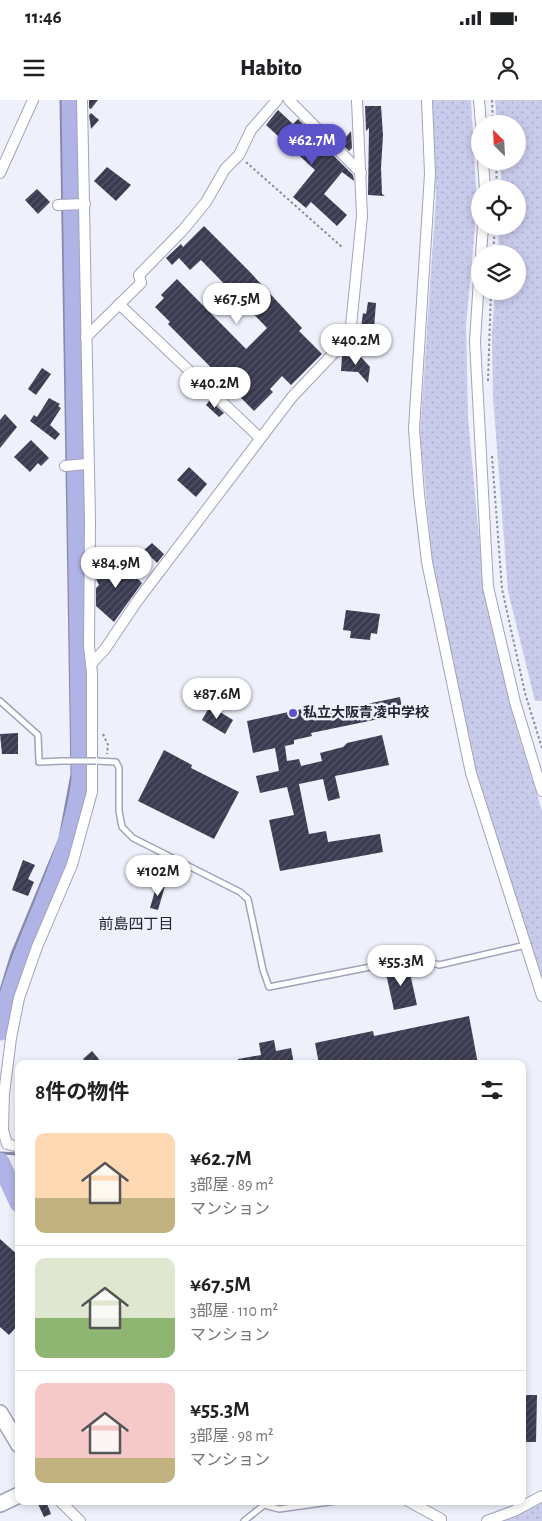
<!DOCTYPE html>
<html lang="ja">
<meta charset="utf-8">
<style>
:root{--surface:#fff;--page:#f2f2f2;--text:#202124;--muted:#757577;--line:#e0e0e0;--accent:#5c52ca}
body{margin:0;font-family:"Alegreya Sans","Noto Sans JP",sans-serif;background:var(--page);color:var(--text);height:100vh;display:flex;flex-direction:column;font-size:19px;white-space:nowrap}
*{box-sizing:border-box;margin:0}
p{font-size:16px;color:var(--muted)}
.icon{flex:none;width:28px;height:28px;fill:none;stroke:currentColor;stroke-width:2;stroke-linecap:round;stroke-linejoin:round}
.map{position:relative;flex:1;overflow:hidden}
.side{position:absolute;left:15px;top:960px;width:511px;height:445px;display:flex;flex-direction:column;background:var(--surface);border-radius:10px;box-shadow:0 2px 8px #0003}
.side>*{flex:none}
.needle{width:32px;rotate:336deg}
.tools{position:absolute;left:471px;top:15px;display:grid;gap:10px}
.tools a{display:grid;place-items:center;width:55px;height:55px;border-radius:50%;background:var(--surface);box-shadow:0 2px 8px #0003;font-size:25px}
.price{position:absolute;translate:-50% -42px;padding:0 11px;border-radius:18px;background:#fff;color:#222;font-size:16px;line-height:32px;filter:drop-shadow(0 1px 2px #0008)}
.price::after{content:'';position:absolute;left:50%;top:30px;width:15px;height:11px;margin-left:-8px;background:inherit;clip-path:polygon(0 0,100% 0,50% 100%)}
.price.active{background:var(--accent);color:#fff}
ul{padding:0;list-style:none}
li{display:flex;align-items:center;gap:15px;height:125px;padding:0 20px}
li+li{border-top:1px solid var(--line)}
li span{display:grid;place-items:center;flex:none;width:140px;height:100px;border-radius:10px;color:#555}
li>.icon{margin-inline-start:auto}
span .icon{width:60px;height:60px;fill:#fffc;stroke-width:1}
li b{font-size:21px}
h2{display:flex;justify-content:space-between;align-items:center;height:60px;padding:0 20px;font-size:21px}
.status{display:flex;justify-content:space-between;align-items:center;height:35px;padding:0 25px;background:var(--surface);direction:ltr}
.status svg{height:14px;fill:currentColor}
header{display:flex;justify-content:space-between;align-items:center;height:65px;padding:0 20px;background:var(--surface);font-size:22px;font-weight:800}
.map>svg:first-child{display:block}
.grass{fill:url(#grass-dots)}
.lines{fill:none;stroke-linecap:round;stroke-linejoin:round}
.stream{stroke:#8688ae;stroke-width:3}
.river{stroke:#b0b3e5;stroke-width:19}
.building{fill:url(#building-hatch)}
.lane-casing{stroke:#a1a3bc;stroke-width:8}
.street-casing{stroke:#a1a3bc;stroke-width:12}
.secondary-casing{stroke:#a1a3bc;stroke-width:18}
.path{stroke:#8b8d97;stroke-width:2;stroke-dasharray:2.5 2.5;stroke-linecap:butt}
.lane{stroke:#fff;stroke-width:5}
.street{stroke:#fff;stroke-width:10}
.secondary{stroke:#fff;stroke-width:15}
.lane-bridge-casing{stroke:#a1a3bc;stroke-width:8;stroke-linecap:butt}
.lane-bridge{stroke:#fff;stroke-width:5}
.poi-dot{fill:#5c52ca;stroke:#eef0fb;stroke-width:2}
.labels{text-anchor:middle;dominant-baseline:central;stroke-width:5;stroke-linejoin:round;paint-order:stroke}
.poi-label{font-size:14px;font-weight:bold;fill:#23242e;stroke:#eef0fb;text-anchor:start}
.neighbourhood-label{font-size:15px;fill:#23242e;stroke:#eef0fb}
</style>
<div class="status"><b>11:46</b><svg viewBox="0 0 49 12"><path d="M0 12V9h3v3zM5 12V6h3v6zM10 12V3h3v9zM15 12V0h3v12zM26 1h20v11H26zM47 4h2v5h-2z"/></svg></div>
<header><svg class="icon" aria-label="menu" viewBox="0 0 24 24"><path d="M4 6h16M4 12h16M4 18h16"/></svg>Habito<svg class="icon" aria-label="person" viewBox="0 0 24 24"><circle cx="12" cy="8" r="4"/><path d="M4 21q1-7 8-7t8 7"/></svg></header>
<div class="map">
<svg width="542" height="1421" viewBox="0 0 542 1421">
<defs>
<pattern id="grass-dots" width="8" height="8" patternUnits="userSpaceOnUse" patternTransform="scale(1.25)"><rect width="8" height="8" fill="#c9cbeb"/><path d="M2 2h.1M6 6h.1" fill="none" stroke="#acaeca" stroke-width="1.8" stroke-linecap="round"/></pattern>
<pattern id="building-hatch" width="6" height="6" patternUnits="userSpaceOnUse" patternTransform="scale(1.25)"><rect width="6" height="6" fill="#3a3b50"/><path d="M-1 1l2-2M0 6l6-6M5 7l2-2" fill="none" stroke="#545566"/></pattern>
</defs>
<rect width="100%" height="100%" fill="#eef0fb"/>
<g class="grass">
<path d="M431 0H471L477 105 466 226 468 318 481 459 495 537 518 633 542 711V880L477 674 433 466 420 335 436 97Z"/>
<path d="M495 0H542V601H535L508 491 493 297 492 233 495 191H518V154H498L499 126H518V89H502L500 61H518V24H497Z"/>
<path d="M542 1401V1421H502H504Z"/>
</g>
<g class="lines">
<g class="stream">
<path d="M0 893 12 854 60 738 72 674 61 0"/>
<path d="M0 1053 19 1054"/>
</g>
<g class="river">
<path d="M0 931C17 844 71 767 81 679L71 0"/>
<path d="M0 1062 19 1103"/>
</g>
</g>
<g class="building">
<path d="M89 0H98L91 9 89 8Z"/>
<path d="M365 6H381L383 35 381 68 382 94 385 96 368 95 369 28 366 31Z"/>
<path d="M278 10 293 24 298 19 316 37 313 39 330 56 332 54 353 75 354 81 342 72 324 94 347 115 337 126 311 102 306 108 293 97 315 70 266 25Z"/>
<path d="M91 13 99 20 91 29 89 15Z"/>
<path d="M351 31 352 48 349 51 341 43Z"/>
<path d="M107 67 131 85 116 101 94 81Z"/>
<path d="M37 89 50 102 38 114 25 100Z"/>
<path d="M204 126 249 171 302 228 299 231 322 254 291 285 282 276 270 289 273 292 254 311 168 224 170 222 155 207 164 198 161 195 177 179 246 249 267 228 201 160 190 170 179 158 172 165 166 158 181 144 183 147Z"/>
<path d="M368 202 376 203 372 252 358 250 363 213 366 214Z"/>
<path d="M342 256 361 257 370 267 368 283 358 272 341 271Z"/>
<path d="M42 268 51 274 36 295 28 289Z"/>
<path d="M49 298 60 304 58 306 61 308 50 325 60 334 55 340 30 321 34 315 37 317Z"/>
<path d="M210 300 224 313 219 317 206 305Z"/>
<path d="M5 314 17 327 0 348V320Z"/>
<path d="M31 340 49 358 41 366 38 363 30 372 14 357Z"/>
<path d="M189 367 207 384 196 397 177 380Z"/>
<path d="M152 443 164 454 157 463 144 450Z"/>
<path d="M130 458 137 464 131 472 142 483 114 522 96 506V488L99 485 96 479 114 461 122 468Z"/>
<path d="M346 510 380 514 377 534 371 533 370 540 350 538 351 531 343 530Z"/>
<path d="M400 597 403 614 311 633 312 636 294 640V644L285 646 287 661 299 659 301 666 322 661 320 653 343 647 347 643 382 635 389 665 335 676 340 698 328 701 323 679 299 684 309 734 326 731 328 742 380 734 383 752 280 771 269 720 294 715 287 687 260 693 256 676 279 671 275 648 253 653 247 621 307 608 309 616Z"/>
<path d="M210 606 233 620 225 634 202 620Z"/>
<path d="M18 633V654H2L0 634Z"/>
<path d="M164 650 192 665 191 668 239 692 214 739 138 701Z"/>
<path d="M23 760 35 765 28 779 34 782 28 796 12 790Z"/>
<path d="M157 784 165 786 158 810 150 808Z"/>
<path d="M408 864 417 905 394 910 385 869Z"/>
<path d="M469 916 478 964H319L315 943 373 931 374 936Z"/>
<path d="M274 940 276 951 291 948 294 964H238V959L261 955 259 943Z"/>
<path d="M92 951 103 964H87L83 959Z"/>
<path d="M0 1139 19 1156V1224L9 1235 0 1227Z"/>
<path d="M522 1295H537L536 1342H522Z"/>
<path d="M46 1401 51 1414 44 1417 38 1404Z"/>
</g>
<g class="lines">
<g class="lane-casing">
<g id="lane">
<path d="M0 601 38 635 39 662 63 661"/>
<path d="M96 661 116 662 119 668V711L122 727 133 738 240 792 248 799 263 870 269 887 416 858 439 865 526 845"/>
<path d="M264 1405 279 1409 336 1401"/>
<path d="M244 1421 264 1405V1401"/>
</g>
</g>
<g class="street-casing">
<g id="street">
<path d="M289 0 361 73"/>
<path d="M427 0 430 74 414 329 419 394 427 462 471 673 542 896"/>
<path d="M479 0 481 24"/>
<path d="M483 61 485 89"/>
<path d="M0 73 33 0"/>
<path d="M58 105 85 104"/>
<path d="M481 154 483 126"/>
<path d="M480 164 475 241 488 487 515 602 542 691"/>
<path d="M119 204 260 338"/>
<path d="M86 237 141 183 139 175 183 130 206 102 225 69 239 55 251 30 277 0"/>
<path d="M65 366 87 364"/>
<path d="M92 563 105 549 138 500 292 297 350 236 362 116 357 0"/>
<path d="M19 1047 7 1044 3 1030 4 994 11 938 19 898 37 847 72 765 92 692V573L89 546 90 422 82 0"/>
<path d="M60 1401 80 1421"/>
<path d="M408 1401 441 1419V1421"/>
<path d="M487 1421 514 1411 542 1396"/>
</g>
</g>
<g class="secondary-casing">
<g id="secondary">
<path d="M0 1313 19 1345"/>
<path d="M0 1404 19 1395"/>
</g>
</g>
<g class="path">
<path d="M492 0 493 24"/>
<path d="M496 61 497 89"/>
<path d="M246 62 342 147"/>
<path d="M493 154 495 126"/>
<path d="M488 281 491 191"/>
<path d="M492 356 502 489 525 593 542 648"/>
<path d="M103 634 108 645 107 654"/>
</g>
<use href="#lane" class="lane"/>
<use href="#street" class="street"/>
<use href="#secondary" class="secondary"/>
<g class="lane-bridge-casing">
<path id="lane-bridge" d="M63 661H96"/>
</g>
<use href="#lane-bridge" class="lane-bridge"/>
</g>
<circle class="poi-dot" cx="293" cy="613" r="5"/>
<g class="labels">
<g class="poi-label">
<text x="303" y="613">私立大阪青凌中学校</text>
</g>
<g class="neighbourhood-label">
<text x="136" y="824">前島四丁目</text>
</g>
</g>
</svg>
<div class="tools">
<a><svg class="needle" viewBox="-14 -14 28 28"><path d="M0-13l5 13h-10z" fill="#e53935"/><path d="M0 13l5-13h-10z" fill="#757577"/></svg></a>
<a><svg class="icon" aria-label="locate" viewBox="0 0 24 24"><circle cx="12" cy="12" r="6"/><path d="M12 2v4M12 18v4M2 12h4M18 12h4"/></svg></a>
<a><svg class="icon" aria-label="layers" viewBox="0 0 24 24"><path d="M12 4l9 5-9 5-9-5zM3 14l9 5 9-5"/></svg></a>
</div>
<b class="price active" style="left:312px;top:66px">¥62.7M</b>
<b class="price" style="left:237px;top:225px">¥67.5M</b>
<b class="price" style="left:356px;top:266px">¥40.2M</b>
<b class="price" style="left:215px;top:309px">¥40.2M</b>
<b class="price" style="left:116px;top:489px">¥84.9M</b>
<b class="price" style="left:217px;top:620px">¥87.6M</b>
<b class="price" style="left:158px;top:797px">¥102M</b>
<b class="price" style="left:401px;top:887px">¥55.3M</b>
<section class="side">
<h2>8件の物件<svg class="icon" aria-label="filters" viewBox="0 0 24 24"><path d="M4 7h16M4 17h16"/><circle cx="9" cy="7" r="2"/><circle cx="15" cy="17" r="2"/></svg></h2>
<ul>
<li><span style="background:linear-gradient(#ffd9b3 65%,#c2b280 0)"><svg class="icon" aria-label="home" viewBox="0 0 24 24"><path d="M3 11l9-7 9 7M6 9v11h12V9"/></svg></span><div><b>¥62.7M</b><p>3部屋 · 89 m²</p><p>マンション</p></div></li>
<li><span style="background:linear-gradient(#dfe7d0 60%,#8fb573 0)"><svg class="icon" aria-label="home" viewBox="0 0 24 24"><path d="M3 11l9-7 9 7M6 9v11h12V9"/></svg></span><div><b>¥67.5M</b><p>3部屋 · 110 m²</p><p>マンション</p></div></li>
<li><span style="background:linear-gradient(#f6c9c9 75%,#c2b280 0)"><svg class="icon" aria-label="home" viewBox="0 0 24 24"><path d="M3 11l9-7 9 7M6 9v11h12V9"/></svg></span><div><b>¥55.3M</b><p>3部屋 · 98 m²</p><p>マンション</p></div></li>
</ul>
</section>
</div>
